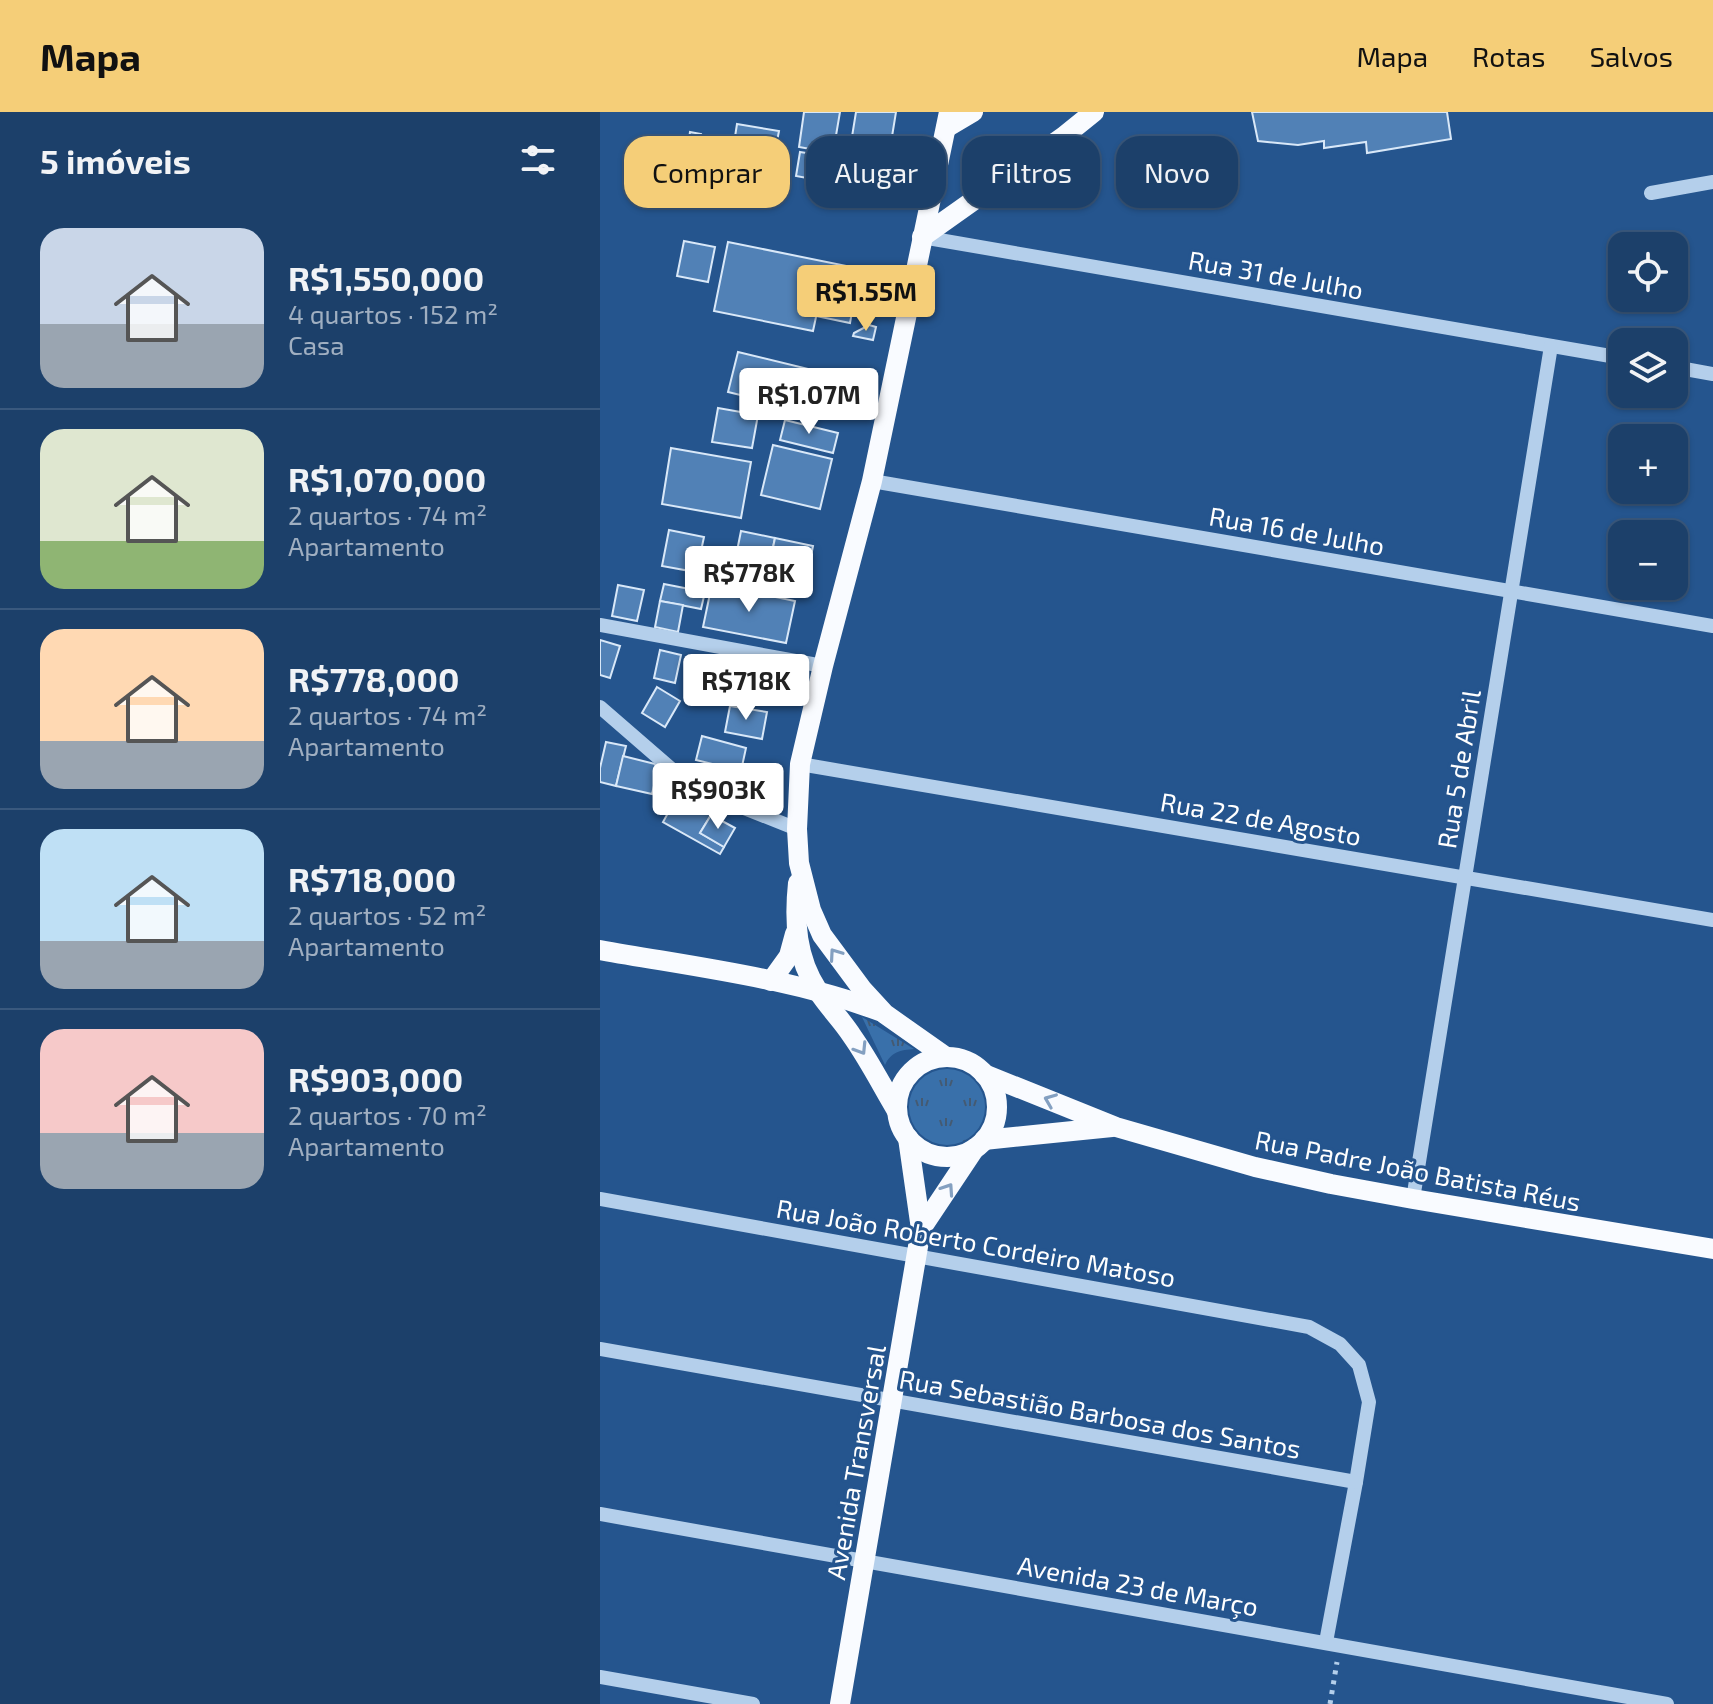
<!DOCTYPE html>
<html lang="pt">
<meta charset="utf-8">
<style>
:root{--surface:#1c406a;--page:#294b72;--text:#f1f3f6;--muted:#a0afc1;--line:#3a597e;--accent:#f5ce78}
body{margin:0;font-family:"Exo 2",sans-serif;background:var(--page);color:var(--text);height:100vh;display:flex;flex-direction:column;font-size:30px;white-space:nowrap}
*{box-sizing:border-box;margin:0}
p{font-size:26px;color:var(--muted)}
.icon{flex:none;width:44px;height:44px;fill:none;stroke:currentColor;stroke-width:2;stroke-linecap:round;stroke-linejoin:round}
.map{position:relative;flex:1;overflow:hidden}
.drawer{display:flex;flex-direction:column;background:var(--surface);width:600px}
.drawer>*{flex:none}
.hud{position:absolute;left:24px;top:24px;width:760px;height:72px;display:flex;gap:16px}
.tools{position:absolute;left:1008px;top:120px;display:grid;gap:16px}
.tools a{display:grid;place-items:center;width:80px;height:80px;border-radius:16px;background:var(--surface);box-shadow:0 2px 6px #0004,0 0 0 2px var(--line);font-size:40px}
.price{position:absolute;translate:-50% -68px;padding:0 18px;border-radius:8px;background:#fff;color:#222;font-size:26px;line-height:52px;filter:drop-shadow(0 2px 4px #0008)}
.price::after{content:'';position:absolute;left:50%;top:48px;width:24px;height:18px;margin-left:-12px;background:inherit;clip-path:polygon(0 0,100% 0,50% 100%)}
.price.active{background:var(--accent);color:#111}
ul{padding:0;list-style:none}
li{display:flex;align-items:center;gap:24px;height:200px;padding:0 40px}
li+li{border-top:2px solid var(--line)}
li span{display:grid;place-items:center;flex:none;width:224px;height:160px;border-radius:24px;color:#555}
li>.icon{margin-inline-start:auto}
span .icon{width:96px;height:96px;fill:#fffc;stroke-width:1}
li b{font-size:34px}
h2{display:flex;justify-content:space-between;align-items:center;height:96px;padding:0 40px;font-size:34px}
.pill{padding:0 28px;border-radius:24px;background:var(--surface);box-shadow:0 2px 6px #0004,0 0 0 2px var(--line);font-size:28px;line-height:72px}
.pill.active{background:var(--accent);color:#111}
header{display:flex;align-items:center;gap:48px;box-sizing:border-box;height:112px;padding:0 40px;background:var(--accent);color:#111}
header strong{font-size:38px}
nav{display:flex;gap:44px;margin-inline-start:auto;font-size:28px}
main{display:flex;flex:1;min-height:0}
.map>svg:first-child{display:block}
.grass{fill:url(#grass-tufts)}
.building{fill:#5181b6;stroke:#d9e8f8;stroke-width:2}
.lines{fill:none;stroke-linecap:round;stroke-linejoin:round}
.path{stroke:#b4cfeb;stroke-width:5;stroke-dasharray:4 6;stroke-linecap:butt}
.minor{stroke:#b4cfeb;stroke-width:14}
.major{stroke:#f9fbff;stroke-width:20}
.oneway{stroke:#84a0c1}
.labels{text-anchor:middle;dominant-baseline:central;stroke-width:6;stroke-linejoin:round;paint-order:stroke}
.street-label{font-size:26px;fill:#fff;stroke:#25558e}
</style>
<header>
<strong>Mapa</strong>
<nav><a>Mapa</a><a>Rotas</a><a>Salvos</a></nav>
</header>
<main>
<section class="drawer">
<h2>5 imóveis<svg class="icon" aria-label="filters" viewBox="0 0 24 24"><path d="M4 7h16M4 17h16"/><circle cx="9" cy="7" r="2"/><circle cx="15" cy="17" r="2"/></svg></h2>
<ul>
<li><span style="background:linear-gradient(#c9d6e8 60%,#9aa5b1 0)"><svg class="icon" aria-label="home" viewBox="0 0 24 24"><path d="M3 11l9-7 9 7M6 9v11h12V9"/></svg></span><div><b>R$1,550,000</b><p>4 quartos · 152 m²</p><p>Casa</p></div></li>
<li><span style="background:linear-gradient(#dfe7d0 70%,#8fb573 0)"><svg class="icon" aria-label="home" viewBox="0 0 24 24"><path d="M3 11l9-7 9 7M6 9v11h12V9"/></svg></span><div><b>R$1,070,000</b><p>2 quartos · 74 m²</p><p>Apartamento</p></div></li>
<li><span style="background:linear-gradient(#ffd9b3 70%,#9aa5b1 0)"><svg class="icon" aria-label="home" viewBox="0 0 24 24"><path d="M3 11l9-7 9 7M6 9v11h12V9"/></svg></span><div><b>R$778,000</b><p>2 quartos · 74 m²</p><p>Apartamento</p></div></li>
<li><span style="background:linear-gradient(#bfe0f5 70%,#9aa5b1 0)"><svg class="icon" aria-label="home" viewBox="0 0 24 24"><path d="M3 11l9-7 9 7M6 9v11h12V9"/></svg></span><div><b>R$718,000</b><p>2 quartos · 52 m²</p><p>Apartamento</p></div></li>
<li><span style="background:linear-gradient(#f6c9c9 65%,#9aa5b1 0)"><svg class="icon" aria-label="home" viewBox="0 0 24 24"><path d="M3 11l9-7 9 7M6 9v11h12V9"/></svg></span><div><b>R$903,000</b><p>2 quartos · 70 m²</p><p>Apartamento</p></div></li>
</ul>
</section>
<div class="map">
<svg width="1113" height="1592" viewBox="0 0 1113 1592">
<defs>
<pattern id="grass-tufts" width="24" height="20" patternUnits="userSpaceOnUse" patternTransform="scale(2)"><rect width="24" height="20" fill="#3970aa"/><path d="M3 7l-1-3M5 7V3M7 7l1-3M15 17l-1-3M17 17v-4M19 17l1-3" fill="none" stroke="#445a72"/></pattern>
</defs>
<rect width="100%" height="100%" fill="#25558e"/>
<g class="grass">
<path d="M262 905 314 937C300 938 291 940 285 953Z"/>
<circle cx="347" cy="995" r="38"/>
</g>
<g class="building">
<path d="M204 0H240L233 41 199 35Z"/>
<path d="M256 0H296L289 43 250 37Z"/>
<path d="M652 0H847L851 27 767 41 766 30 724 36V29L698 33 658 29Z"/>
<path d="M137 12 179 19 173 50 132 44Z"/>
<path d="M90 20 101 22 96 59 38 50 41 33 74 38 75 30 88 33Z"/>
<path d="M258 38 297 45 292 76 253 70Z"/>
<path d="M200 40 233 45 229 70 196 64Z"/>
<path d="M84 129 115 135 108 170 77 164Z"/>
<path d="M128 130 276 160 270 187 222 177 213 219 114 199Z"/>
<path d="M222 177 255 184 250 211 216 204Z"/>
<path d="M269 213 276 215 273 228 253 224 254 221Z"/>
<path d="M138 240 245 266 235 306 128 280Z"/>
<path d="M118 296 158 303 152 336 112 330Z"/>
<path d="M185 308 238 321 233 341 180 328Z"/>
<path d="M173 333 232 347 220 397 161 383Z"/>
<path d="M71 336 151 350 141 406 62 392Z"/>
<path d="M69 418 104 425 101 439 94 437 90 459 62 454Z"/>
<path d="M141 419 175 426 168 459 152 456 149 473 121 467 125 451 134 454Z"/>
<path d="M175 426 213 434 203 484 149 473 152 456 168 459Z"/>
<path d="M64 472 105 480 101 497 60 489Z"/>
<path d="M112 472 195 489 186 531 103 515Z"/>
<path d="M18 473 44 478 37 509 12 504Z"/>
<path d="M60 489 83 493 78 520 55 515Z"/>
<path d="M0 528 20 534 10 566 0 563Z"/>
<path d="M60 538 81 543 75 571 54 566Z"/>
<path d="M110 549 165 556 162 581 107 574Z"/>
<path d="M57 575 80 589 65 615 42 601Z"/>
<path d="M130 594 167 600 162 627 125 620Z"/>
<path d="M102 624 146 636 141 659 96 648Z"/>
<path d="M6 630 26 634 16 674 0 670V656Z"/>
<path d="M23 644 59 653 52 682 16 674Z"/>
<path d="M83 674 102 685 97 695 111 703 100 721 124 735 120 742 63 710Z"/>
<path d="M111 703 135 716 124 735 100 721Z"/>
</g>
<g class="lines">
<path class="path" d="M730 1592 737 1550"/>
<g class="minor">
<path d="M1051 81 1113 70"/>
<path d="M322 125 1022 246"/>
<path d="M1074 255 1113 262"/>
<path d="M272 369 1113 514"/>
<path d="M0 513 223 554"/>
<path d="M0 595 83 667 104 680 197 717"/>
<path d="M200 652 1113 808"/>
<path d="M0 1087 709 1215 740 1232 759 1253 769 1290 756 1370 726 1530"/>
<path d="M813 1087 951 234"/>
<path d="M0 1237 756 1370"/>
<path d="M0 1402 1067 1592"/>
<path d="M0 1565 153 1592"/>
</g>
<g class="major">
<path d="M346 16 373 0"/>
<path d="M322 125 463 25 494 0"/>
<path d="M198 771C194 809 196 846 218 879 228 895 242 908 252 924 269 948 282 974 297 999"/>
<path d="M0 838C94 855 192 866 282 900"/>
<path d="M171 869 189 844 195 822"/>
<path d="M346 945 285 902 262 877 222 823 211 798 199 751 197 717 200 652 223 554 272 369 349 0"/>
<circle cx="347" cy="995" r="50"/>
<path d="M384 962 516 1015 655 1055 731 1072 813 1087 1113 1137"/>
<path d="M384 1028 512 1015"/>
<path d="M321 1117 375 1036"/>
<path d="M240 1592 321 1117 308 1026"/>
</g>
</g>
<defs><path id="oneway-chevron" d="M-2-3.5L2.5 0L-2 3.5" fill="none" stroke-width="1.6" stroke-linecap="round" stroke-linejoin="round" transform="scale(2)"/></defs>
<g class="oneway">
<use href="#oneway-chevron" transform="translate(235 842) rotate(-125)"/>
<use href="#oneway-chevron" transform="translate(261 937) rotate(58)"/>
<use href="#oneway-chevron" transform="translate(450 988) rotate(-158)"/>
<use href="#oneway-chevron" transform="translate(348 1077) rotate(-56)"/>
</g>
<g class="labels">
<g class="street-label">
<text transform="translate(676 162) rotate(10)">Rua 31 de Julho</text>
<text transform="translate(697 418) rotate(10)">Rua 16 de Julho</text>
<text transform="translate(858 657) rotate(-81)">Rua 5 de Abril</text>
<text transform="translate(661 706) rotate(10)">Rua 22 de Agosto</text>
<text transform="translate(818 1058) rotate(11)">Rua Padre João Batista Réus</text>
<text transform="translate(376 1130) rotate(10)">Rua João Roberto Cordeiro Matoso</text>
<text transform="translate(500 1301) rotate(10)">Rua Sebastião Barbosa dos Santos</text>
<text transform="translate(255 1350) rotate(-80)">Avenida Transversal</text>
<text transform="translate(538 1473) rotate(10)">Avenida 23 de Março</text>
</g>
</g>
</svg>
<div class="tools">
<a><svg class="icon" aria-label="locate" viewBox="0 0 24 24"><circle cx="12" cy="12" r="6"/><path d="M12 2v4M12 18v4M2 12h4M18 12h4"/></svg></a>
<a><svg class="icon" aria-label="layers" viewBox="0 0 24 24"><path d="M12 4l9 5-9 5-9-5zM3 14l9 5 9-5"/></svg></a>
<a>+</a>
<a>−</a>
</div>
<b class="price active" style="left:266px;top:221px">R$1.55M</b>
<b class="price" style="left:209px;top:324px">R$1.07M</b>
<b class="price" style="left:149px;top:502px">R$778K</b>
<b class="price" style="left:146px;top:610px">R$718K</b>
<b class="price" style="left:118px;top:719px">R$903K</b>
<div class="hud">
<a class="pill active">Comprar</a>
<a class="pill">Alugar</a>
<a class="pill">Filtros</a>
<a class="pill">Novo</a>
</div>
</div>
</main>
